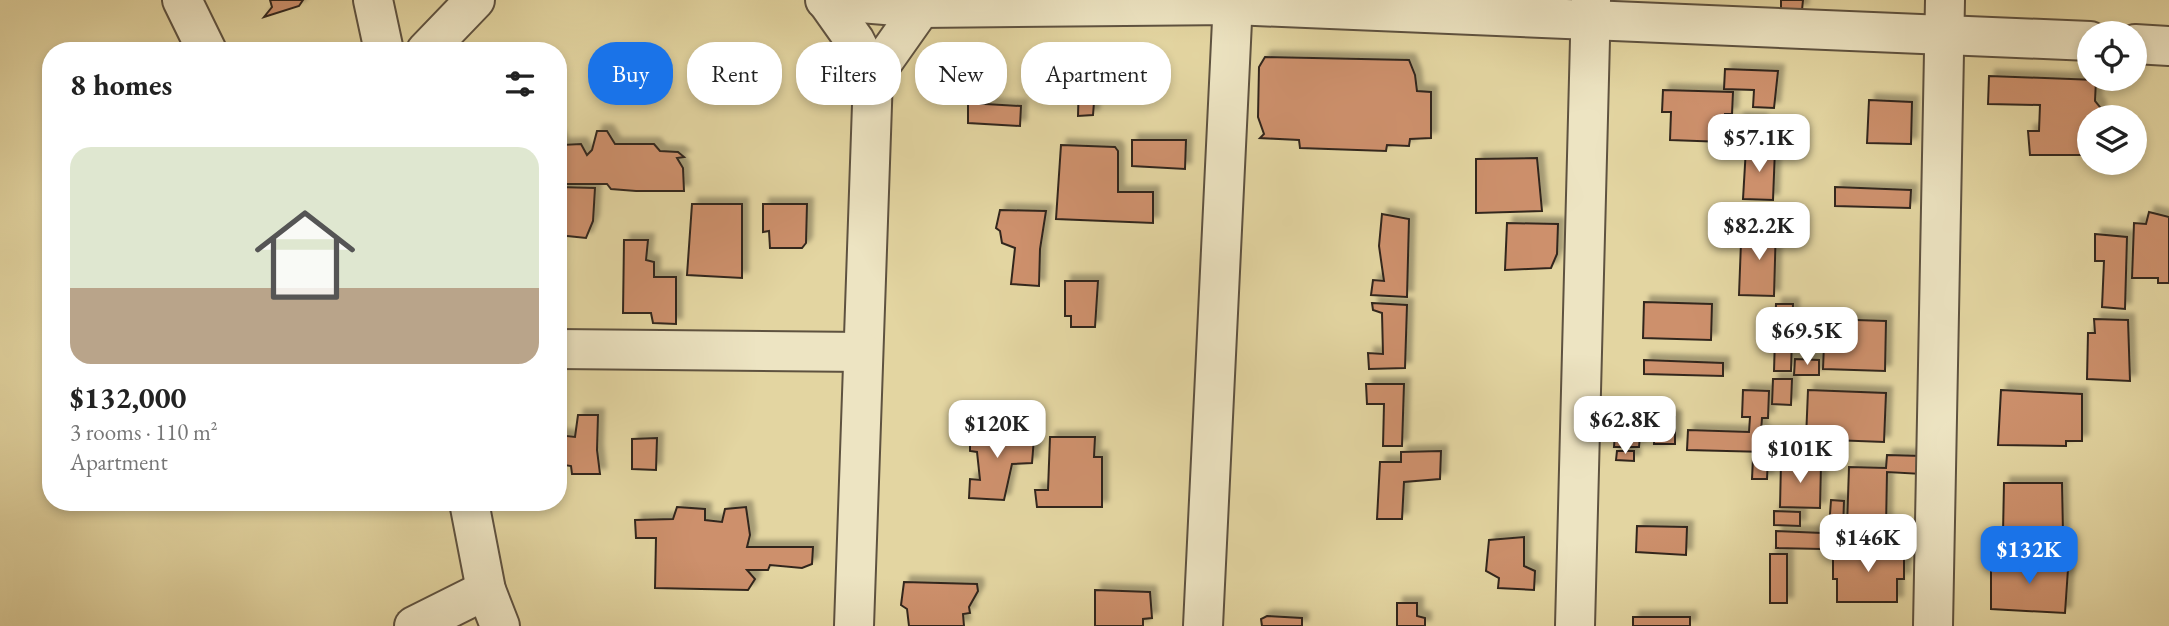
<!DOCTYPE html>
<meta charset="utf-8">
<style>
:root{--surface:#fff;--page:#f6f6f6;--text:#222;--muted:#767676;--accent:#1a73e8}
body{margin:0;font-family:"EB Garamond",serif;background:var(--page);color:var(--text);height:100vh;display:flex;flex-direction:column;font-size:26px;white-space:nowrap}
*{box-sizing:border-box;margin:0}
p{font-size:23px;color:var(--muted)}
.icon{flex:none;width:38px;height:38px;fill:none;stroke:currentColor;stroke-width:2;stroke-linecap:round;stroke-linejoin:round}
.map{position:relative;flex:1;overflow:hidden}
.drawer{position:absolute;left:42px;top:42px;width:525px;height:469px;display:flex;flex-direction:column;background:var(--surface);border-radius:28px;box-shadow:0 4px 10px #0003}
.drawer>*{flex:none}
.top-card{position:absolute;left:588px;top:42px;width:665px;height:63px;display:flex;gap:14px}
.fabs{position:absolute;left:2077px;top:21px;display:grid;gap:14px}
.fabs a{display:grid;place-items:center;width:70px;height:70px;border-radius:50%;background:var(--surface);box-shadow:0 4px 10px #0003;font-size:35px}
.price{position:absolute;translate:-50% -60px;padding:0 16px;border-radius:14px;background:#fff;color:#222;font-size:23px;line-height:46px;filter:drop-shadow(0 2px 4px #0008)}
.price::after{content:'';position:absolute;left:50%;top:42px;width:21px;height:16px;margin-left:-10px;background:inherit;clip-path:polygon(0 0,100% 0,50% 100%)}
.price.current{background:var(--accent);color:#fff}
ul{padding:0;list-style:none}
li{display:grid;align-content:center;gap:14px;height:371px;padding:0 28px}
li span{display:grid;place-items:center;height:217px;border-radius:21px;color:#555}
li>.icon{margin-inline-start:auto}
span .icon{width:126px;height:126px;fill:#fffc;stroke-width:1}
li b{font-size:30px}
h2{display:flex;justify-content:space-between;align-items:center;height:84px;padding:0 28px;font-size:30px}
.pill{padding:0 24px;border-radius:28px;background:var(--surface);box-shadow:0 4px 10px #0003;font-size:24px;line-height:63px}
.pill.current{background:var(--accent);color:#fff}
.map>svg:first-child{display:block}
.building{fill:#cd906c;stroke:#32271f;stroke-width:2;filter:url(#shadow)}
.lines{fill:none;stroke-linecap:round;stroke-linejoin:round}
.street-casing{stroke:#5e5240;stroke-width:42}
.street{stroke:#ede4c2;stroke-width:38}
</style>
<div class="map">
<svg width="2169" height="626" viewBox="0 0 2169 626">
<defs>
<filter id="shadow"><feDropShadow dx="6" dy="-6" stdDeviation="2" flood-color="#0004"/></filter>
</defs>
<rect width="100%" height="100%" fill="#e3d5a1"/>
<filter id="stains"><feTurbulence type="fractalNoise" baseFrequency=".00286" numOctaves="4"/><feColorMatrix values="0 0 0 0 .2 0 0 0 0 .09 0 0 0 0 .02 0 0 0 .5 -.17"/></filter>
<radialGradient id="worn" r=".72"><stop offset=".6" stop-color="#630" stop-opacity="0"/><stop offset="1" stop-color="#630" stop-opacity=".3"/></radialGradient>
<g class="building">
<path d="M270 0H303L299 6 264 17 272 7Z"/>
<path d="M1781 0H1803L1802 10H1781Z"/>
<path d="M1265 57 1409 60 1415 75 1417 91 1431 92V138L1410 139 1409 146 1387 145 1386 151 1300 148 1299 140 1260 138 1264 134 1258 117 1259 67Z"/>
<path d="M1725 69 1778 71 1774 108 1753 107 1754 90 1724 89Z"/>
<path d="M1989 76 2096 80 2095 101 2100 107V117H2090L2086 155H2030L2028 131H2039L2040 105 1988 104Z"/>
<path d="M1096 77 1093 115 1078 116 1079 78Z"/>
<path d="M1663 90 1733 92 1732 114H1725L1724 142 1670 140 1671 112H1662Z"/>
<path d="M1869 100 1912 102 1911 144 1867 143Z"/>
<path d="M968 103 1021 106 1020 126 968 123Z"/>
<path d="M1738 119 1761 120V141L1738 140Z"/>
<path d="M597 131H607L615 144H654L660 151 678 152 684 157 677 158 683 168 684 191H636L611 189 607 184H558V136L562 145 581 144 587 155 592 150Z"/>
<path d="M1783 131 1792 132 1791 146H1782Z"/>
<path d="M1132 140H1186L1185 169 1132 166Z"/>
<path d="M1061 145 1115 147 1118 151V192H1153V223L1056 219Z"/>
<path d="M1746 148 1775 149 1773 200 1743 199Z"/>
<path d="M1537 158 1542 211 1476 213V159Z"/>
<path d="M558 187 595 188 593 221 586 238 558 235Z"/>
<path d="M1835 187 1911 190 1910 208 1835 206Z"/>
<path d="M692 204H742V278L687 275Z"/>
<path d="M763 204H807L806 243 802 248H770L769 231 763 232Z"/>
<path d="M1000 210 1046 211 1040 249 1039 286 1011 284 1015 248 1002 243 1000 231 996 228Z"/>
<path d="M2149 212 2169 217V283H2158V278H2132L2134 223 2146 224Z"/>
<path d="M1382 214 1409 219 1407 297 1371 295 1373 280 1384 281 1379 246Z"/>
<path d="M1507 223 1558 224 1557 254 1551 268 1505 270Z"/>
<path d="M1752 224 1776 225 1774 296 1739 295 1741 242H1751Z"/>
<path d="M2095 234 2127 237 2125 309 2102 307 2104 261H2095Z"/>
<path d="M624 240H648L646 260 654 262V277H676V324L653 323 651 313H623Z"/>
<path d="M1065 281H1098L1095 327H1071V316H1065Z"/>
<path d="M1644 302 1712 304 1711 340 1643 338Z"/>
<path d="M1372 303 1407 305 1405 368 1369 369 1368 353 1383 354 1382 313 1373 310Z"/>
<path d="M1776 304H1793L1791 371H1774Z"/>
<path d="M1825 319 1886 321 1885 371 1823 369Z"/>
<path d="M2094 319 2128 320 2130 381 2087 379 2088 333H2095Z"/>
<path d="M1795 359 1819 360V375H1794Z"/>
<path d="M1644 360 1723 363V376L1644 374Z"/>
<path d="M1773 379H1792L1791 405 1772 404Z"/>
<path d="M1366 384H1404L1402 446H1383L1384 404H1367Z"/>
<path d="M1743 390 1769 391 1768 418H1762L1761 432 1767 433 1766 452 1687 450 1688 430 1749 432 1750 417H1742Z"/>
<path d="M1808 390 1886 393 1884 442 1806 439Z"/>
<path d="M2001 390 2082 394V441H2066V446L1998 445Z"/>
<path d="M578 415H598L597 450 600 474H572L571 466 558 464V435L575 437Z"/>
<path d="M1655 416 1675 417V444H1654Z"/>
<path d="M974 425 1009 428 1012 438H1034L1032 463 1012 464 1004 500 969 498 970 479 980 480 977 452 970 451V432Z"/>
<path d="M1615 434 1640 436 1639 447H1614Z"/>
<path d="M1771 434H1792L1791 452 1771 451Z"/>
<path d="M1050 437H1095L1094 457H1102V507H1037L1035 490H1048Z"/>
<path d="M657 438 656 470 632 469V439Z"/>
<path d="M1441 451 1440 479 1404 482 1402 519H1377L1380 462H1401V452Z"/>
<path d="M1617 451H1634V461L1616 460Z"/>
<path d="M1887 455 1922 456V474L1887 472 1886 528 1847 527 1849 467 1886 468Z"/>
<path d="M1753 458H1768L1767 479H1752Z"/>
<path d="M1781 462 1821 464 1820 508 1780 507Z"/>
<path d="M2004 483H2062L2063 533H2003Z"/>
<path d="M1831 500 1844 501 1843 529 1829 528Z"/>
<path d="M677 507 705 509V520L722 522 725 509 746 507 750 535 747 547H813L812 564 802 568 770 565 768 570H747L755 579 748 590 655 588 656 538H636L635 520 673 519Z"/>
<path d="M1774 511 1800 512V526L1774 525Z"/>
<path d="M1637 526 1687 527 1686 555 1636 552Z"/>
<path d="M1776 531 1822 533 1821 549 1776 548Z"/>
<path d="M1524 537V566L1535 571 1534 590 1498 588 1499 578 1486 571 1489 540Z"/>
<path d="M1833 549H1904V579H1897V602H1837V579H1833Z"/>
<rect x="1770" y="554" width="17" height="49"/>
<path d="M1991 560 2052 562 2068 569 2065 613 1991 609Z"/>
<path d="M904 582 977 584 978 591 969 607 970 613 963 614 964 626H909L907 609 901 605Z"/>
<path d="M1095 590 1150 592 1152 618 1143 619V626H1095Z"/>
<path d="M1397 603H1417V616L1425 618V626H1397Z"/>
<path d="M1267 616 1302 618V626H1262L1261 619Z"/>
<rect x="1633" y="617" width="57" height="9"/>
</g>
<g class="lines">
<g class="street-casing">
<g id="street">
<path d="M182 0 207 51"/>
<path d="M373 0 384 51"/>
<path d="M825 0 921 8 1233 5 2090 41"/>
<path d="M826 0 855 41 873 76 854 626"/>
<path d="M2135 44 2169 46"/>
<path d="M426 51 475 0"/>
<path d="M873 76 921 8"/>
<path d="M558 349 863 352"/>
<path d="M469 502 486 590 500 626"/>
<path d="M414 626 486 590"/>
<path d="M1203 626 1233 0"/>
<path d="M1575 626 1591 0"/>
<path d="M1933 626 1945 0"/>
</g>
</g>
<use href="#street" class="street"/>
</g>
<rect width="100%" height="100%" filter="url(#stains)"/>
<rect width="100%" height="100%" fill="url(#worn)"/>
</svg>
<div class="fabs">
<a><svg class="icon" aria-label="locate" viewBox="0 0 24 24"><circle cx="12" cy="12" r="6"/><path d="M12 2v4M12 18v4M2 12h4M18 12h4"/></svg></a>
<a><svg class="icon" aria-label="layers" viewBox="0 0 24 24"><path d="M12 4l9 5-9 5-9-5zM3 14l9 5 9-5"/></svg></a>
</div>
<b class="price" style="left:1759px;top:174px">$57.1K</b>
<b class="price" style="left:1759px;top:262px">$82.2K</b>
<b class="price" style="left:1807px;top:367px">$69.5K</b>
<b class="price" style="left:1625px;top:456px">$62.8K</b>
<b class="price" style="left:997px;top:460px">$120K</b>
<b class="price" style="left:1800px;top:485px">$101K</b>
<b class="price" style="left:1868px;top:574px">$146K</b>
<b class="price current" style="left:2029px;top:586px">$132K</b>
<div class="top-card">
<a class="pill current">Buy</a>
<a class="pill">Rent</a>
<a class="pill">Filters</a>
<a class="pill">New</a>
<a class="pill">Apartment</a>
</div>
<section class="drawer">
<h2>8 homes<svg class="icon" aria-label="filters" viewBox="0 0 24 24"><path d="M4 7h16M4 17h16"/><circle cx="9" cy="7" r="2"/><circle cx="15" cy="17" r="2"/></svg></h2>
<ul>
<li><span style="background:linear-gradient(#dfe7d0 65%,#b9a48a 0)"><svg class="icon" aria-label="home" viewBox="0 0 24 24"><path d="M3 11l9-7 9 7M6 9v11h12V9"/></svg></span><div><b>$132,000</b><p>3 rooms · 110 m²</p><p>Apartment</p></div></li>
</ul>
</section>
</div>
